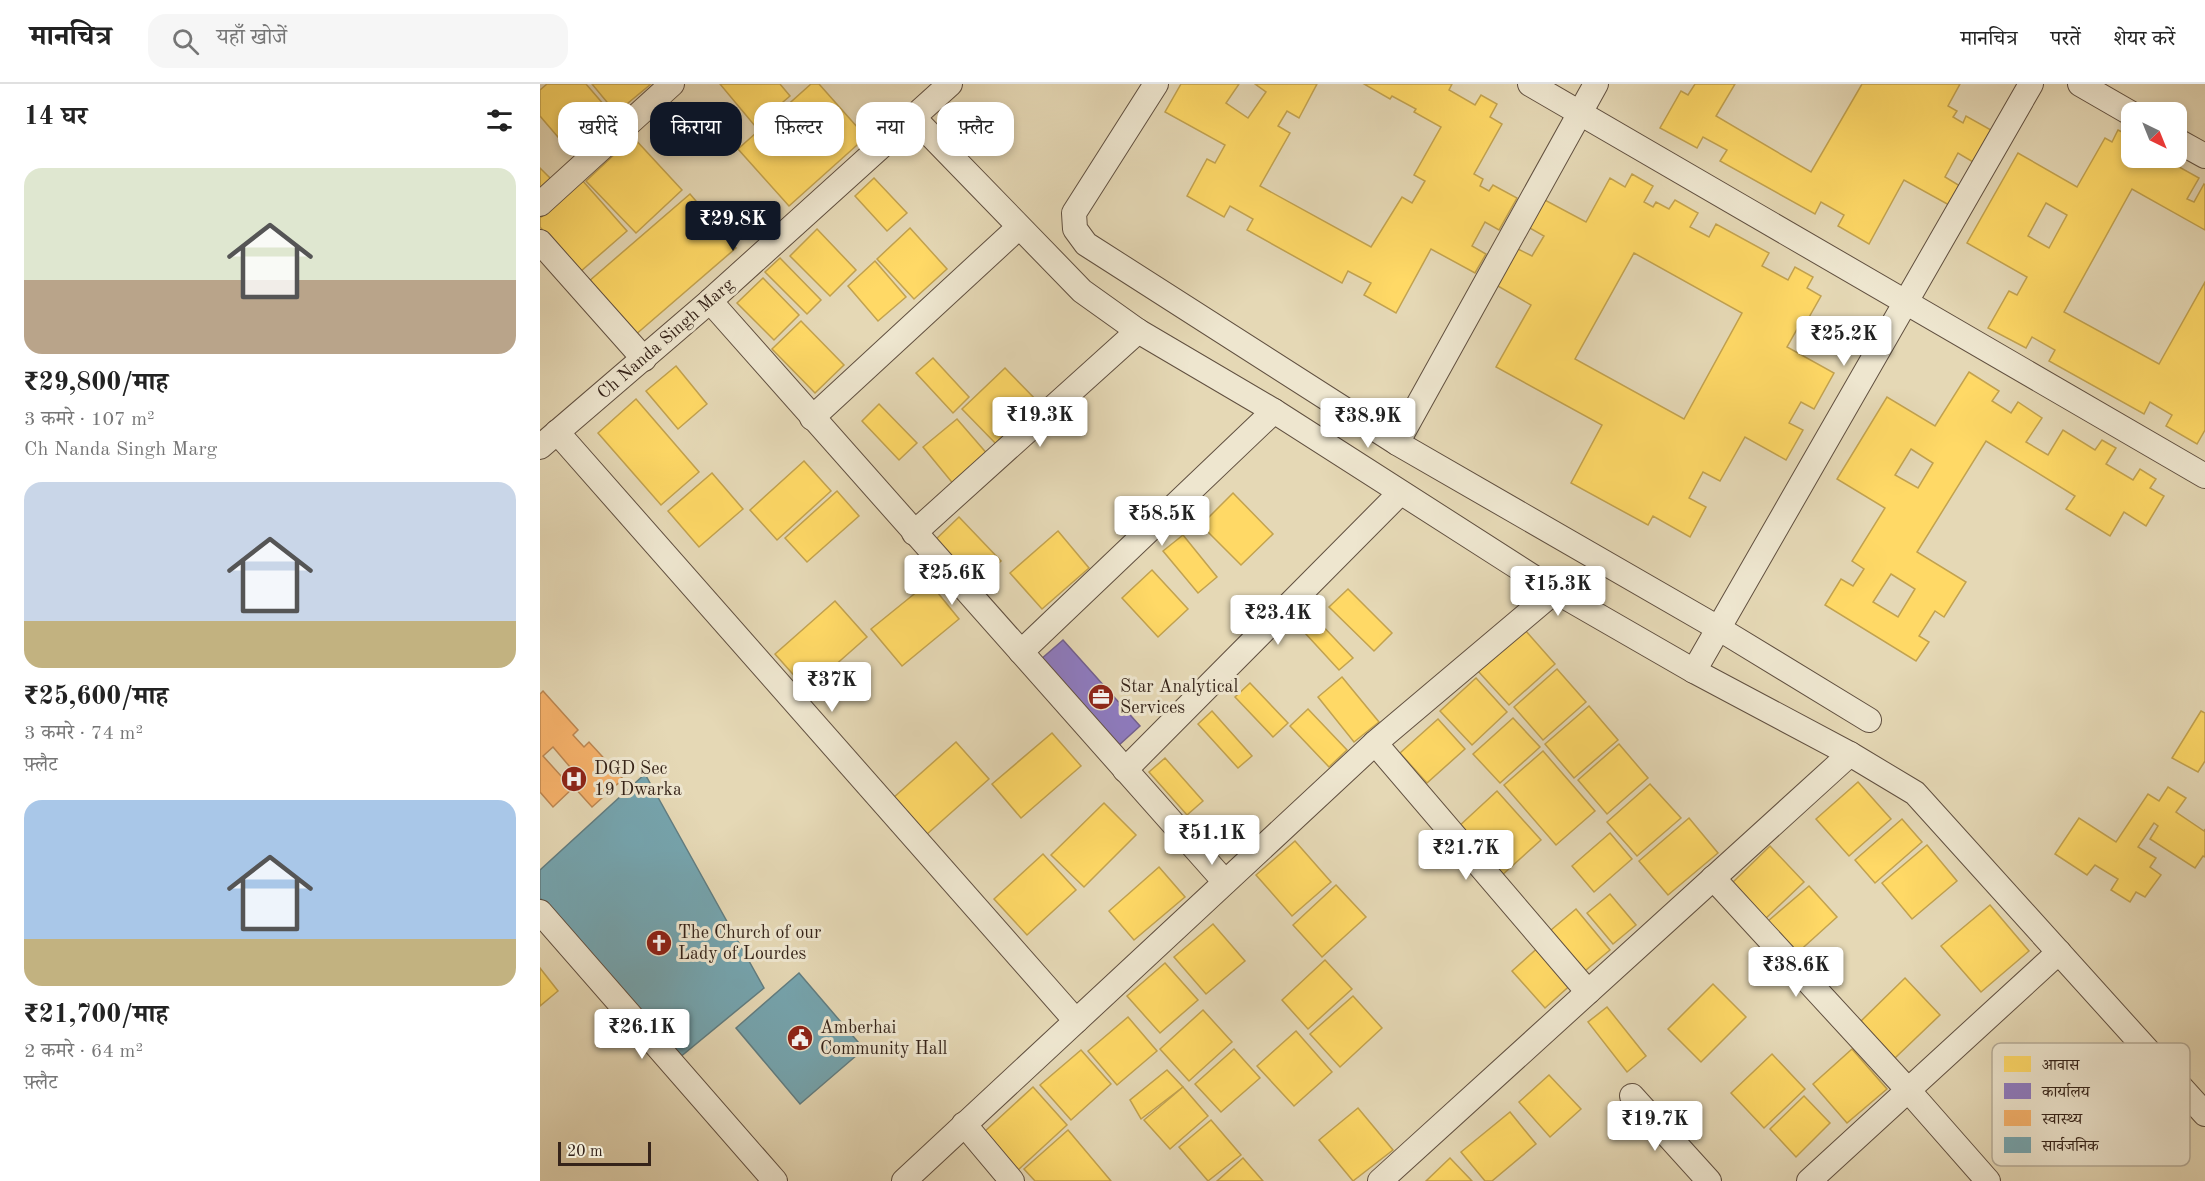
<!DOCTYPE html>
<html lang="hi">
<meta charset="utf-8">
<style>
:root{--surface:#fff;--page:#f6f6f6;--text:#222;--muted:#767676;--line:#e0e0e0;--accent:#111827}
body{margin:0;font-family:"Old Standard TT","Noto Serif Devanagari",serif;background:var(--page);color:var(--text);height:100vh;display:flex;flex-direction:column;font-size:22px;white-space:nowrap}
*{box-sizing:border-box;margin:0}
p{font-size:20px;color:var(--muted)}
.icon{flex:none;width:33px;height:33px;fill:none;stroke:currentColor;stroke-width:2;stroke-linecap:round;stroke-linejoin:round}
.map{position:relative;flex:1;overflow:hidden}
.panel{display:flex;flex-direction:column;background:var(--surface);width:540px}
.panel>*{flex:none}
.hud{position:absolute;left:18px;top:18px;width:570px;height:54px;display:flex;gap:12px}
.needle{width:39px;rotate:137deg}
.fabs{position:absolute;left:1581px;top:18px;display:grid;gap:12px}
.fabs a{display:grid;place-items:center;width:66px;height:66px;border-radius:12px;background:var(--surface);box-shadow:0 3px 9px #0003;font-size:30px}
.scale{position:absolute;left:18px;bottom:15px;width:93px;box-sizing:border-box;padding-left:6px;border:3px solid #352319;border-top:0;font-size:16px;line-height:21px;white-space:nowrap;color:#352319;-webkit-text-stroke:4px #eee6cf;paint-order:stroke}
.price{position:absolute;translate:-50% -51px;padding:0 14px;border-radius:6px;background:#fff;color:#222;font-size:20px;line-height:39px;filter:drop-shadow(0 2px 3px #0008)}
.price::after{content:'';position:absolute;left:50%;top:36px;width:18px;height:14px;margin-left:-9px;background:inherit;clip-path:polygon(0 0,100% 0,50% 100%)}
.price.current{background:var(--accent);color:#fff}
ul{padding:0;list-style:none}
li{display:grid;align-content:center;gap:12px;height:318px;padding:0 24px}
li span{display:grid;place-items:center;height:186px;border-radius:18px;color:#555}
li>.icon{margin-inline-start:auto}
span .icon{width:108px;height:108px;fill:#fffc;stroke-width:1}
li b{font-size:26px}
h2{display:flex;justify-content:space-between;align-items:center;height:72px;padding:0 24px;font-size:26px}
.pill{padding:0 21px;border-radius:18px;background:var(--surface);box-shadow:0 3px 9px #0003;font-size:21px;line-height:54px}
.pill.current{background:var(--accent);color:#fff}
header{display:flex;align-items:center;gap:36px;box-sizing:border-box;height:84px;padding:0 30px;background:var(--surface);border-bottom:2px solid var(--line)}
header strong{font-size:28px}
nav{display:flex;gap:33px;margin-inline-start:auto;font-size:21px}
.search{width:420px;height:54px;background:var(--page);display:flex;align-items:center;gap:15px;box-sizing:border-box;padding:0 21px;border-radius:18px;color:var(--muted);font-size:22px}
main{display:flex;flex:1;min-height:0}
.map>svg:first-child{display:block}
.homes{fill:#ffd966;stroke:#c2a24f;stroke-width:1.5;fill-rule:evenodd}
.offices{fill:#8e7cc3;stroke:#736190;stroke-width:1.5}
.health{fill:#f6b26b;stroke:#bc8752;stroke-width:1.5;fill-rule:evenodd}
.public{fill:#76a5af;stroke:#627e82;stroke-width:1.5}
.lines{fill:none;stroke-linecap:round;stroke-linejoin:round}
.street-casing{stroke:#615040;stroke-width:26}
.street{stroke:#eee6cf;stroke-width:24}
.labels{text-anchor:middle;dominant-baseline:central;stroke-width:6;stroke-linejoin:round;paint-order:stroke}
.street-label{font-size:18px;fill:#352319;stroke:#eee6cf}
.poi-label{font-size:18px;fill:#352319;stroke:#eee6cf;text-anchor:start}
.key{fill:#eee6cf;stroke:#b6ac98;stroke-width:1.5}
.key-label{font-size:16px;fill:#352319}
</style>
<header>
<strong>मानचित्र</strong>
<div class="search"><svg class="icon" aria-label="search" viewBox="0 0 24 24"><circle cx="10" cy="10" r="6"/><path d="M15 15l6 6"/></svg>यहाँ खोजें</div>
<nav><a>मानचित्र</a><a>परतें</a><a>शेयर करें</a></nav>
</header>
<main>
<section class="panel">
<h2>14 घर<svg class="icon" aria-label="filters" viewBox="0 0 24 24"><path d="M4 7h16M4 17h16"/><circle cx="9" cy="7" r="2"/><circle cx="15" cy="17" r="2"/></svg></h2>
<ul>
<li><span style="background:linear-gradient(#dfe7d0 60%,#b9a48a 0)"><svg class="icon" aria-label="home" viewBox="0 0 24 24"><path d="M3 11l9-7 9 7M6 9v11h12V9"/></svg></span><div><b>₹29,800/माह</b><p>3 कमरे · 107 m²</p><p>Ch Nanda Singh Marg</p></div></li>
<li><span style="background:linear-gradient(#c9d6e8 75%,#c2b280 0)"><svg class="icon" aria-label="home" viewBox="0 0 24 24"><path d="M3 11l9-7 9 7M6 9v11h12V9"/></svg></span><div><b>₹25,600/माह</b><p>3 कमरे · 74 m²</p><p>फ़्लैट</p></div></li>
<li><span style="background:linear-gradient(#a9c7e8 75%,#c2b280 0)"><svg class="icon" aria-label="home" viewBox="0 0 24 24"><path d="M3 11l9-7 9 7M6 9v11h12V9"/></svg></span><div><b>₹21,700/माह</b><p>2 कमरे · 64 m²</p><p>फ़्लैट</p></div></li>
</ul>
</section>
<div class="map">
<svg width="1665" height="1097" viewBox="0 0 1665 1097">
<rect width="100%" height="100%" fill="#e5d8b5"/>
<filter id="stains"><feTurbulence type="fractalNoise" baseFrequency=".00333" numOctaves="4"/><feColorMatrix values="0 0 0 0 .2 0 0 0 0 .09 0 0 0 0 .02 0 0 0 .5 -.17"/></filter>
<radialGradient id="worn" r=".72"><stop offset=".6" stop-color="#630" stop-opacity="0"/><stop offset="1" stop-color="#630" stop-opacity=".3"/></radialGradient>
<g class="homes">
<path d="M7 0H46L77 36 35 73 0 32V6Z"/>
<path d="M52 0H111L76 29Z"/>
<path d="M180 0H240L250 12 215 42Z"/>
<path d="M271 0H279L326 53 249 122 198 65Z"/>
<path d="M641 0H699L686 19 708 34 726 8 715 0H777L759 34 747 27 738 42 750 49 720 102 831 163 862 113 872 119 885 97 874 91 901 43 874 28 876 25 852 12 850 15 824 0H912L909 6 935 21 941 11 957 20 950 33 962 40 934 90 943 95 940 102 949 107 953 101 977 114 959 146 945 138 932 162 946 170 935 189 891 165 856 229 824 211 831 199 808 187 802 199 707 146 713 135 690 122 684 133 647 112 667 75 675 79 685 61 625 28Z"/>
<path d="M1155 0H1195L1176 32 1271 88 1322 0H1420L1408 22 1417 27 1413 33 1423 39 1426 32 1451 46 1433 78 1418 69 1405 93 1420 102 1409 121 1364 96 1329 160 1298 142 1304 131 1281 118 1275 130 1180 77 1187 66 1163 53 1157 64 1120 44 1141 7 1148 11Z"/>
<path d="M1578 46 1592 53 1590 73 1598 78 1600 74H1607L1621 82 1625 75 1659 94 1647 115 1654 118 1664 100 1665 101V146L1592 105 1524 228 1619 280 1665 198V346L1657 360 1626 342 1632 331 1610 318 1604 330 1509 277 1515 266 1492 253 1486 264 1448 244 1469 207 1477 211 1487 193 1427 159 1478 69 1537 103 1565 54 1572 58ZM1506 119 1527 131 1509 164 1488 152Z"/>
<path d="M93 53 142 106 96 149 46 97Z"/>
<path d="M0 84 12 96 0 108Z"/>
<path d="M1092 90 1113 102 1104 118 1113 123 1116 118 1129 125 1135 116 1158 129 1150 143 1169 153 1176 140 1229 169 1222 182 1248 196 1255 183 1273 193 1267 204 1281 212 1264 242 1260 240 1247 263 1294 289 1274 325 1261 318 1249 339 1263 346 1246 376 1205 353 1180 397 1163 388 1149 414 1166 423 1150 453 1113 432 1108 441 1031 399 1062 341 956 283 991 221 956 201 976 164 992 172 1004 152 988 143 1003 115 1046 138 1070 94 1085 103ZM1094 169 1202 229 1144 335 1035 275Z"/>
<path d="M334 94 367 129 347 147 315 112Z"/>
<path d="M42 96 87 147 40 188 0 143V134Z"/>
<path d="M150 110 196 164 94 252 48 198Z"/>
<path d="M370 144 407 185 374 215 337 175Z"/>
<path d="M277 145 316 186 290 212 250 172Z"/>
<path d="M240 174 281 216 267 230 225 188Z"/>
<path d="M335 177 366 213 338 237 308 202Z"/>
<path d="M223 194 259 231 234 256 197 219Z"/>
<path d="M261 237 304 281 275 309 232 265Z"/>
<path d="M393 274 429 313 413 329 376 289Z"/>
<path d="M136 282 167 320 138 345 106 307Z"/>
<path d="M465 284 501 321 458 362 422 325Z"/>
<path d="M1429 288 1459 307 1452 317 1471 329 1478 318 1502 334 1486 358 1508 371 1523 346 1555 366 1562 356 1576 364 1566 380 1593 396 1600 385 1616 395 1610 404 1624 412 1606 442 1584 428 1570 452 1526 425 1535 412 1446 357 1377 468 1426 498 1404 533 1395 527 1379 552 1389 558 1376 577 1285 521 1301 495 1313 502 1324 485 1312 477 1345 424 1297 395 1347 313 1395 342ZM1371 365 1393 379 1378 404 1355 391ZM1351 490 1375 505 1358 533 1333 518Z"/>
<path d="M96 315 159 388 121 421 58 349Z"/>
<path d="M339 320 377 359 359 376 322 337Z"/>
<path d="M417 335 449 372 415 402 383 363Z"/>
<path d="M264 377 291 407 237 456 210 426Z"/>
<path d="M172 389 203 425 159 463 128 427Z"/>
<path d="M297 407 319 432 267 478 245 454Z"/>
<path d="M693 409 733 450 701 481 661 441Z"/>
<path d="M419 433 461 477 434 502 393 458Z"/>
<path d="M518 447 549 484 502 525 470 489Z"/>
<path d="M643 451 677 493 658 509 623 467Z"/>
<path d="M612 486 648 525 618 553 582 514Z"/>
<path d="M389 498 419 535 362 582 331 545Z"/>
<path d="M808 505 852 549 834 567 789 523Z"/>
<path d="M295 517 327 553 267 606 235 570Z"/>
<path d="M778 537 813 574 799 586 765 549Z"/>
<path d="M985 546 1015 580 969 621 938 587Z"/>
<path d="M1017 585 1046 618 1003 656 974 623Z"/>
<path d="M802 593 839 638 814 658 778 613Z"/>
<path d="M936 594 967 628 932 661 900 627Z"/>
<path d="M710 599 748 639 733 653 695 613Z"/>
<path d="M1049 622 1078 656 1034 694 1005 660Z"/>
<path d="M768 625 807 666 789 683 750 642Z"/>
<path d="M672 627 712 672 698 684 658 640Z"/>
<path d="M1661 627 1665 629V677L1658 688 1632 674Z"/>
<path d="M973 634 1000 663 960 699 933 670Z"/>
<path d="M898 635 925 665 887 699 860 669Z"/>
<path d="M512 649 541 682 481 734 452 700Z"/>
<path d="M416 658 449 695 386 751 353 714Z"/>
<path d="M1079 660 1108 694 1067 730 1038 696Z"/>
<path d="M1003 667 1055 727 1016 761 964 701Z"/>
<path d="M625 674 663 717 647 731 609 688Z"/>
<path d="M1318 698 1351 735 1309 772 1276 735Z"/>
<path d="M1110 700 1141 734 1097 772 1067 738Z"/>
<path d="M1628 703 1646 714 1636 728 1664 747 1665 745V773L1663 772 1655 784 1610 755 1618 742 1614 739 1598 763 1616 774 1610 783 1621 791 1605 813 1596 808 1590 818 1571 806 1578 795 1555 781 1547 791 1515 770 1539 734 1576 758 1608 710 1619 717Z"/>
<path d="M957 707 1001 756 960 793 917 744Z"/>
<path d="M564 719 596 751 544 803 511 771Z"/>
<path d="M1149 734 1178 769 1128 811 1099 777Z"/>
<path d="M1362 735 1382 758 1335 799 1315 776Z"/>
<path d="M1070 749 1092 775 1054 808 1032 782Z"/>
<path d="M755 757 791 798 752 832 716 791Z"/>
<path d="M1387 761 1417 797 1372 835 1342 799Z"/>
<path d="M1230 762 1264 798 1224 836 1190 801Z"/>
<path d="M503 770 536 806 487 851 454 815Z"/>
<path d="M619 783 645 813 594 856 569 827Z"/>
<path d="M796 801 826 833 782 873 753 841Z"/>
<path d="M1269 802 1297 833 1255 871 1227 838Z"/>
<path d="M1070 810 1096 841 1073 860 1047 829Z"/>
<path d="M1450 821 1489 867 1441 908 1401 862Z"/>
<path d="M1036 825 1070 866 1040 891 1005 851Z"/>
<path d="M673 840 705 877 666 910 634 873Z"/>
<path d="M1002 860 1035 897 1005 924 972 887Z"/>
<path d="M785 876 812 905 768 945 742 916Z"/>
<path d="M625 879 658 916 620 949 587 912Z"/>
<path d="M0 884 18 907 0 922Z"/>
<path d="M1365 894 1400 931 1355 974 1320 938Z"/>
<path d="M1173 900 1206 933 1161 978 1128 945Z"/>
<path d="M813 912 842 944 800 983 770 950Z"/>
<path d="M1067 923 1106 972 1087 988 1048 938Z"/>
<path d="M663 926 692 958 649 997 620 965Z"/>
<path d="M588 933 617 967 577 1001 548 967Z"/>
<path d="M756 947 792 988 754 1022 717 982Z"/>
<path d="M694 965 720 994 681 1028 655 1000Z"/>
<path d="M1312 965 1347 1005 1307 1039 1273 1000Z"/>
<path d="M541 966 571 1000 531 1036 500 1001Z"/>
<path d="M1232 970 1265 1005 1224 1044 1191 1009Z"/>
<path d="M627 986 643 1003 601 1035 590 1016Z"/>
<path d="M1009 991 1041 1025 1010 1053 979 1018Z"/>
<path d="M493 1003 527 1041 478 1086 443 1049Z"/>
<path d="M643 1003 668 1032 630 1065 604 1036Z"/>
<path d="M1264 1012 1290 1039 1256 1073 1230 1045Z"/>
<path d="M818 1024 853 1066 813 1097 779 1056Z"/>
<path d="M970 1028 996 1060 952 1097H945L921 1068Z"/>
<path d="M671 1036 701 1071 668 1097 639 1063Z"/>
<path d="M528 1046 571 1097H495L484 1085Z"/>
<path d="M703 1074 723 1097H677Z"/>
<path d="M910 1074 932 1097H886Z"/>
</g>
<path class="offices" d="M523 556 600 642 578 662 500 576Z"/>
<path class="health" d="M3 607 38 646 33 651 44 663 49 658 83 695 52 723 34 703 13 723 0 708V610ZM13 663 30 683 21 692 3 672Z"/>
<g class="public">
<path d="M105 690 224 904 139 974 0 814V786Z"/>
<path d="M259 889 324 965 260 1020 196 944Z"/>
</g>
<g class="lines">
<g class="street-casing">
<g id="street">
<path d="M616 0 534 129 535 145 546 160 857 359 1178 544 1329 636"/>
<path d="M990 0 1665 392"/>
<path d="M1540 0 1592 30"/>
<path d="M374 34 542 207 598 247 734 327 1015 507 1154 587 1310 670 1375 709 1665 1030"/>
<path d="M1636 56 1665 72"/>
<path d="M0 120 132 0"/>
<path d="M0 158 104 275"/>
<path d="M170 217 685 798"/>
<path d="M272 334 479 143"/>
<path d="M17 348 536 937"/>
<path d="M857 359 1056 0"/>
<path d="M0 363 170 217 410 0"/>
<path d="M374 449 598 247"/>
<path d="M481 568 734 327"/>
<path d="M1154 587 1491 0"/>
<path d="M835 659 1048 908"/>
<path d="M585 686 860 409"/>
<path d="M1173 794 1368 1006 1448 1097"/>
<path d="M0 828 235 1097"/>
<path d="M1092 1012 1169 1097"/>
<path d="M424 1040 472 1097"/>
<path d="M364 1097 835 659 1015 507"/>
<path d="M840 1097 1310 670"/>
<path d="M1269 1097 1519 868"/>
</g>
</g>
<use href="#street" class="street"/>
</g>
<defs>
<g id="office-disc" transform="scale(1.35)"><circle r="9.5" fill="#8f2418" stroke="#eee6cf"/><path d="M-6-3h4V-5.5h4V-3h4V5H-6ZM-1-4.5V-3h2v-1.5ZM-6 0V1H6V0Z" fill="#fff"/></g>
<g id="hospital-disc" transform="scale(1.35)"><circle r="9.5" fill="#8f2418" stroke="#eee6cf"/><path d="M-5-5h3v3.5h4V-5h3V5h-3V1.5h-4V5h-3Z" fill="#fff"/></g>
<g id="church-disc" transform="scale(1.35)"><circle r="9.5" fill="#8f2418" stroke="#eee6cf"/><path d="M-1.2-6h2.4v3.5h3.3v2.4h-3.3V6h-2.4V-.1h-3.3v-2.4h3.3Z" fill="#fff"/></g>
<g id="civic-disc" transform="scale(1.35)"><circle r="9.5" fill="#8f2418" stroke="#eee6cf"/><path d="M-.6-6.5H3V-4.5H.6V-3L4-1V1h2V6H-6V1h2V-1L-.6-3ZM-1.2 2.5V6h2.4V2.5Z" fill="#fff"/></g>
</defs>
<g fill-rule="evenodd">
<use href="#office-disc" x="561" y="613"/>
<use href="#hospital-disc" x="34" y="695"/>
<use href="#church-disc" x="119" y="859"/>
<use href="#civic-disc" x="260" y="954"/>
</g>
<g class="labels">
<g class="street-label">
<text transform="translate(126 255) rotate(-41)">Ch Nanda Singh Marg</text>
</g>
<g class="poi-label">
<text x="580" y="603">Star Analytical<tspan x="580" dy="21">Services</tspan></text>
<text x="54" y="685">DGD Sec<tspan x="54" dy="21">19 Dwarka</tspan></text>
<text x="138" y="849">The Church of our<tspan x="138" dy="21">Lady of Lourdes</tspan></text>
<text x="280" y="944">Amberhai<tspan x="280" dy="21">Community Hall</tspan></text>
</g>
</g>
<rect x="1452" y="959" width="198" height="123" rx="9" class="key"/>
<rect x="1464" y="972" width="27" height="16" fill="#ffd966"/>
<rect x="1464" y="999" width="27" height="16" fill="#8e7cc3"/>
<rect x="1464" y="1026" width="27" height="16" fill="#f6b26b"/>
<rect x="1464" y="1053" width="27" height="16" fill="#76a5af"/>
<g class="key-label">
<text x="1502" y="986">आवास</text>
<text x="1502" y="1013">कार्यालय</text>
<text x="1502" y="1040">स्वास्थ्य</text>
<text x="1502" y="1067">सार्वजनिक</text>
</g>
<rect width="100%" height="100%" filter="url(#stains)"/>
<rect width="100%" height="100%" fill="url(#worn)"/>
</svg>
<div class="fabs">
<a><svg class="needle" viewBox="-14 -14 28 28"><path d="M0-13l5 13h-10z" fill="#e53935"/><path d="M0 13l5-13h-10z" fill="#767676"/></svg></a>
</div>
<div class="scale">20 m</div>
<b class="price current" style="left:193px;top:168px">₹29.8K</b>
<b class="price" style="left:1304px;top:283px">₹25.2K</b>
<b class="price" style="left:500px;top:364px">₹19.3K</b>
<b class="price" style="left:828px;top:365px">₹38.9K</b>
<b class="price" style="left:622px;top:463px">₹58.5K</b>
<b class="price" style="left:412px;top:522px">₹25.6K</b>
<b class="price" style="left:1018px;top:533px">₹15.3K</b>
<b class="price" style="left:738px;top:562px">₹23.4K</b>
<b class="price" style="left:292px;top:629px">₹37K</b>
<b class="price" style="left:672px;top:782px">₹51.1K</b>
<b class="price" style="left:926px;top:797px">₹21.7K</b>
<b class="price" style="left:1256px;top:914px">₹38.6K</b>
<b class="price" style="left:102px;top:976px">₹26.1K</b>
<b class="price" style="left:1115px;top:1068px">₹19.7K</b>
<div class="hud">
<a class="pill">खरीदें</a>
<a class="pill current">किराया</a>
<a class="pill">फ़िल्टर</a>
<a class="pill">नया</a>
<a class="pill">फ़्लैट</a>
</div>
</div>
</main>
